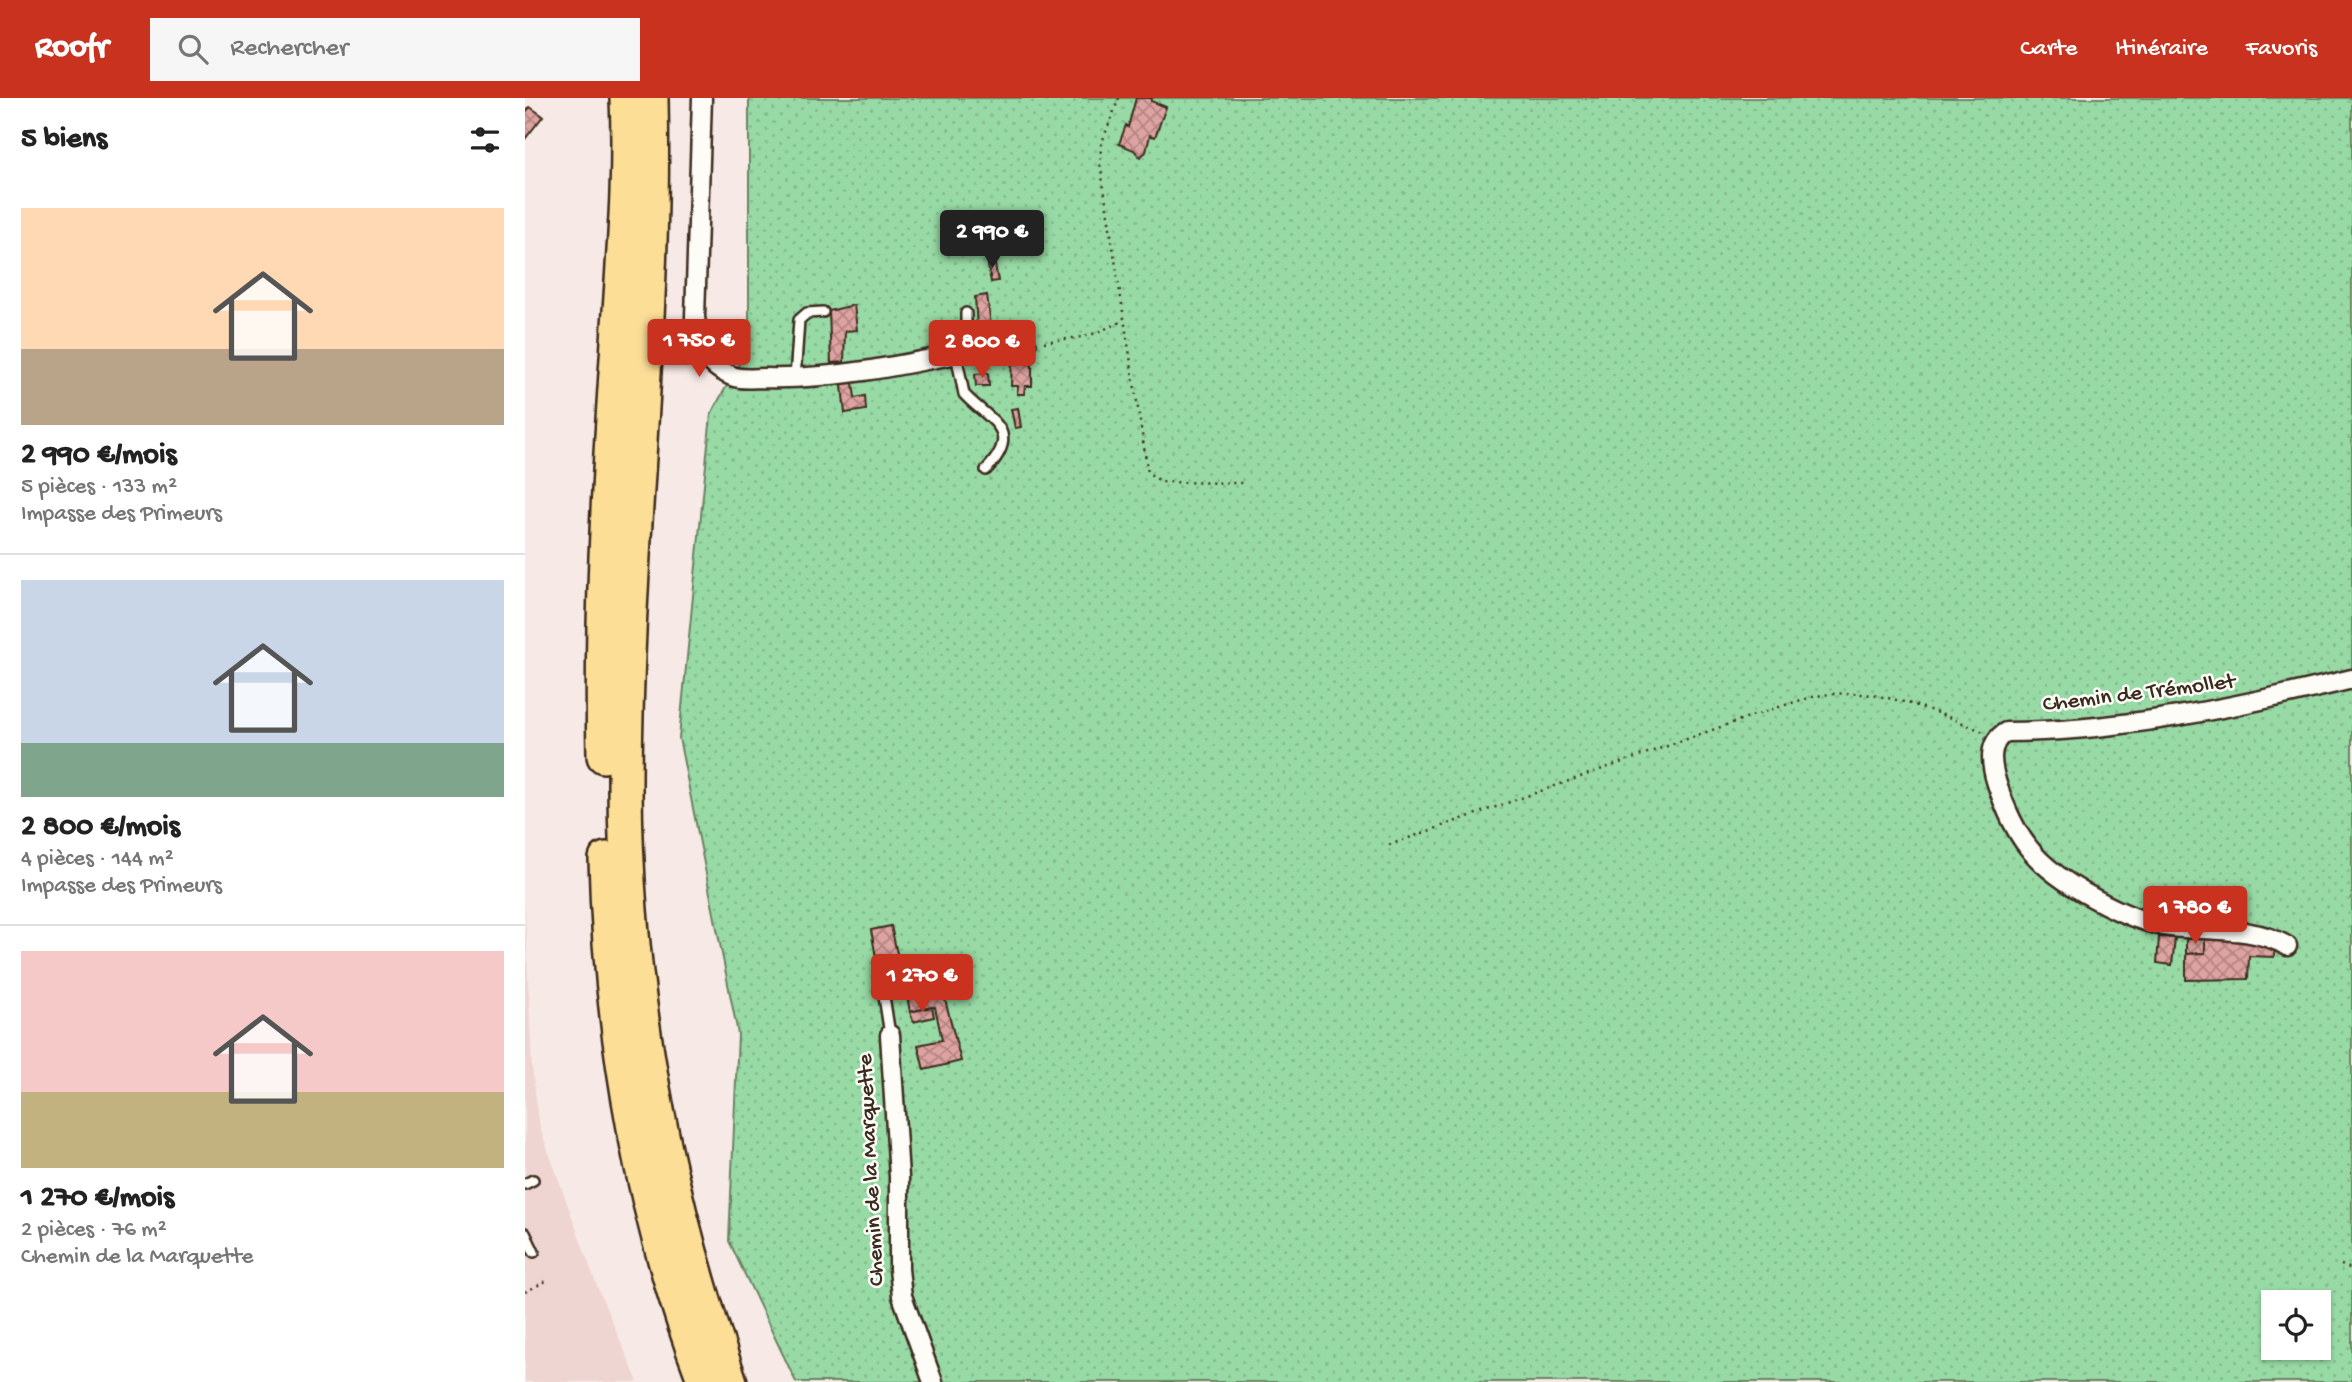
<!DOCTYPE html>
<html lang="fr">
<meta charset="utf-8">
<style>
:root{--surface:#fff;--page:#f6f6f6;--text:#222;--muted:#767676;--line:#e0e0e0;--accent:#c8321e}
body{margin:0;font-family:"Gochi Hand",sans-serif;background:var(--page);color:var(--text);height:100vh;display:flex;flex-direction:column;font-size:26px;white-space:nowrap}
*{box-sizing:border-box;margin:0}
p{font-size:23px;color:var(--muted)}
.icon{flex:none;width:38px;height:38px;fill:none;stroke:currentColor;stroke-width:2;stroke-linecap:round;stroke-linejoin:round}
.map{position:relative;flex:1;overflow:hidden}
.drawer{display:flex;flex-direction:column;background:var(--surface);width:525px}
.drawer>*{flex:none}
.buttons{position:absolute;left:1736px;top:1192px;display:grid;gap:14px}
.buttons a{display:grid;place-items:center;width:70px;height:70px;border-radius:0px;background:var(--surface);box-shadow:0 2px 5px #0004;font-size:35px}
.price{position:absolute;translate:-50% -60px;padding:0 16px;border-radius:7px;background:var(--accent);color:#fff;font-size:23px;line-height:46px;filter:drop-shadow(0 2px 4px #0008)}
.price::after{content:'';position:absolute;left:50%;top:42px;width:21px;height:16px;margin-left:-10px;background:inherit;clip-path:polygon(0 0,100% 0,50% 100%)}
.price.on{background:#222;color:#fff}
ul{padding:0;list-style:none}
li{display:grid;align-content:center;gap:14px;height:371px;padding:0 21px}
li+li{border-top:2px solid var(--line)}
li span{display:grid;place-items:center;height:217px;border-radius:0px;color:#555}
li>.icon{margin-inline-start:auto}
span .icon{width:126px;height:126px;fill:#fffc;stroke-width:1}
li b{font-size:30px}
h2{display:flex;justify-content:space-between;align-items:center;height:84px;padding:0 21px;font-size:30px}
header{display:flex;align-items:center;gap:42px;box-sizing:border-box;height:98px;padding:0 35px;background:var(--accent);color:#fff}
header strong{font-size:33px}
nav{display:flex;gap:38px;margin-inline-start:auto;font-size:24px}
.search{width:490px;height:63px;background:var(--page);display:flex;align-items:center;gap:18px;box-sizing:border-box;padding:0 24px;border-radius:0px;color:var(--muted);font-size:26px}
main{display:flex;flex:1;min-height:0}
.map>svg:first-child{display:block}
.built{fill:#efd5d1}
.grass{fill:url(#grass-dots);stroke:#6a8262;stroke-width:2;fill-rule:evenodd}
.building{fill:url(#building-cross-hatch);stroke:#3b2a1e;stroke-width:2}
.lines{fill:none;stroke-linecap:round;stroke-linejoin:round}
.lane-casing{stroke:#3b2a1e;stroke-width:14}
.street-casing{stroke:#3b2a1e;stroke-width:23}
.highway-casing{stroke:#3b2a1e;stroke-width:38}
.path{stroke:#3b2a1e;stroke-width:2.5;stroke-dasharray:2 5;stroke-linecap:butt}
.lane{stroke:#fdfcf7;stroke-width:9}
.street{stroke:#fdfcf7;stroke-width:18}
.highway{stroke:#fcde96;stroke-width:33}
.labels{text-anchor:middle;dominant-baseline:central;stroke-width:5;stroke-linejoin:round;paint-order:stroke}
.street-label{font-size:23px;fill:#3b2a1e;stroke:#fdfcf7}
</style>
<header>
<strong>Roofr</strong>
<div class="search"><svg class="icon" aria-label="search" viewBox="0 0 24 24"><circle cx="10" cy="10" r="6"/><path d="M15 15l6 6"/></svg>Rechercher</div>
<nav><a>Carte</a><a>Itinéraire</a><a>Favoris</a></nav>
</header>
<main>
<section class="drawer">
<h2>5 biens<svg class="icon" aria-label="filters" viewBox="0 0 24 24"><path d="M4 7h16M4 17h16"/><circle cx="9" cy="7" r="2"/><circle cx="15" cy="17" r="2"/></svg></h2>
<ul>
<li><span style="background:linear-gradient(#ffd9b3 65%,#b9a48a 0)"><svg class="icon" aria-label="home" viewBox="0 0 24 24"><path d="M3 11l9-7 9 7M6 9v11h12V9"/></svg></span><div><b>2 990 €/mois</b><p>5 pièces · 133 m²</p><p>Impasse des Primeurs</p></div></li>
<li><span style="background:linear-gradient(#c9d6e8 75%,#7fa58c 0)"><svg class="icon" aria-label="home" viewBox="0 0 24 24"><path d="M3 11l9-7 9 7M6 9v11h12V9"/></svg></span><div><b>2 800 €/mois</b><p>4 pièces · 144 m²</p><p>Impasse des Primeurs</p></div></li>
<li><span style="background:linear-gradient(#f6c9c9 65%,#c2b280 0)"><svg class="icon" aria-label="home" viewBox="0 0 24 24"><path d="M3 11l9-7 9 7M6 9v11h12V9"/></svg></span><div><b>1 270 €/mois</b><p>2 pièces · 76 m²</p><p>Chemin de la Marquette</p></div></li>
</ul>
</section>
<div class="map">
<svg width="1827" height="1284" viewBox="0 0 1827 1284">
<defs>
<pattern id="grass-dots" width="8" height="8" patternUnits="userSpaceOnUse" patternTransform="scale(1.75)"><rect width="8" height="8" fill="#98daa5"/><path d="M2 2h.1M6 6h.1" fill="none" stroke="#84bb8e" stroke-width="1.8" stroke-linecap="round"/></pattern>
<pattern id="building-cross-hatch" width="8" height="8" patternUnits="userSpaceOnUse" patternTransform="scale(1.75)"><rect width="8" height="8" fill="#dda3a0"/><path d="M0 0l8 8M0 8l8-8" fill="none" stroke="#b48582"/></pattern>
</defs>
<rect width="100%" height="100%" fill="#f7eae6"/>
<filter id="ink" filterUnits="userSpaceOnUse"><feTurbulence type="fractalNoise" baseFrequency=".0143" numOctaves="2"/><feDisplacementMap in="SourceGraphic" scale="14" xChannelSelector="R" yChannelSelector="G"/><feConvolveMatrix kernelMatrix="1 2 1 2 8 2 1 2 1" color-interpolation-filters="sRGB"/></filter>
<g filter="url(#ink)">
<path class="built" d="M0 806 7 970 15 1030 72 1188 113 1284H0Z"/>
<path class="grass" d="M224 0H1827V1284H271L204 1143 213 936 154 640 186 316 224 248ZM1748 1204H1794V1250H1748Z"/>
<g class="building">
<path d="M611 0H627L626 3 641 9 630 39 625 37 621 54 615 59 609 52 594 46 601 27 603 29Z"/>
<path d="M5 9 18 18 0 41V15Z"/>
<path d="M469 161 473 183 466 184 462 162Z"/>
<path d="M462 197 466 228 452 230 450 199Z"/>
<path d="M329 207 332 232 320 233 319 264 306 265 304 213Z"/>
<path d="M487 255H502V266H507V288H500L499 296H492L493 288H486Z"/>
<path d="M463 275 464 288H451L450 276Z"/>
<path d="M327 277 330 300 340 298 341 312 320 315 316 279Z"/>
<path d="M493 310 496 329 490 330 486 311Z"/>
<path d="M366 828 373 860 352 865 346 832Z"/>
<path d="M1634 839 1650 840 1647 867 1632 865Z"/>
<path d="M1661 841H1680V855L1661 856Z"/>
<path d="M1680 841 1735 842V848L1750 849 1749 859 1724 858 1723 881 1661 882V856L1680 855Z"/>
<path d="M417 890 436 963 399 972 393 947 417 942 410 909 385 914 382 898Z"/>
<path d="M407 909 409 919 388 924 385 914Z"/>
</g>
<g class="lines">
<g class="lane-casing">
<g id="lane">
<path d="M451 252 506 246"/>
<path d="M441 254V215"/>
<path d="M431 256 439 296C462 322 500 331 461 372"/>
<path d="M270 281 274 222 282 215 298 214"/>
<path d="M355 872 365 937"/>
<path d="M0 1086 8 1082"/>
<path d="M0 1135 9 1154"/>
</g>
</g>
<g class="street-casing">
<g id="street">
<path d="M177 0 170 219C173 245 179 267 207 278 216 282 229 280 239 280 310 282 382 266 451 252"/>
<path d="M1762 848C1729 828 1683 833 1646 829 1604 824 1528 783 1503 749 1489 731 1479 707 1472 686 1466 667 1462 645 1481 634 1599 633 1713 609 1827 581"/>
<path d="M365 937 374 1079V1171L377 1198 408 1284"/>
</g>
</g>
<g class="highway-casing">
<g id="highway">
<path d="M126 0C131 230 100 460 100 690 101 893 139 1092 205 1284"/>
<path d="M79 658C76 526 83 392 92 260 97 173 106 87 102 0"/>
<path d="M81 761C85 938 117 1118 180 1284"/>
</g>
</g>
<g class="path">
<path d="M594 0 576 47 575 65 623 375 637 384 717 385"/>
<path d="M519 244 563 238 599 223"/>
<path d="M864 747 1235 615C1253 610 1273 602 1292 598 1350 587 1407 612 1459 634"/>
<path d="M1816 1167 1827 1171"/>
<path d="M0 1194 23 1182"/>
</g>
<use href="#lane" class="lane"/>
<use href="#street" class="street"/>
<use href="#highway" class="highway"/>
</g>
</g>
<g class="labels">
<g class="street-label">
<text transform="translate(1614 596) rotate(-7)">Chemin de Trémollet</text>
<text transform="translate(347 1072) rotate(-93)">Chemin de la Marquette</text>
</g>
</g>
</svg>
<div class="buttons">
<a><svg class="icon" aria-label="locate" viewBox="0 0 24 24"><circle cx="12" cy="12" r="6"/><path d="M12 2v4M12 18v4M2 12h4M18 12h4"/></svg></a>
</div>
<b class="price on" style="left:467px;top:172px">2 990 €</b>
<b class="price" style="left:174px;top:281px">1 750 €</b>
<b class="price" style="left:457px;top:282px">2 800 €</b>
<b class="price" style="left:1670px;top:848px">1 780 €</b>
<b class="price" style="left:397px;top:916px">1 270 €</b>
</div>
</main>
